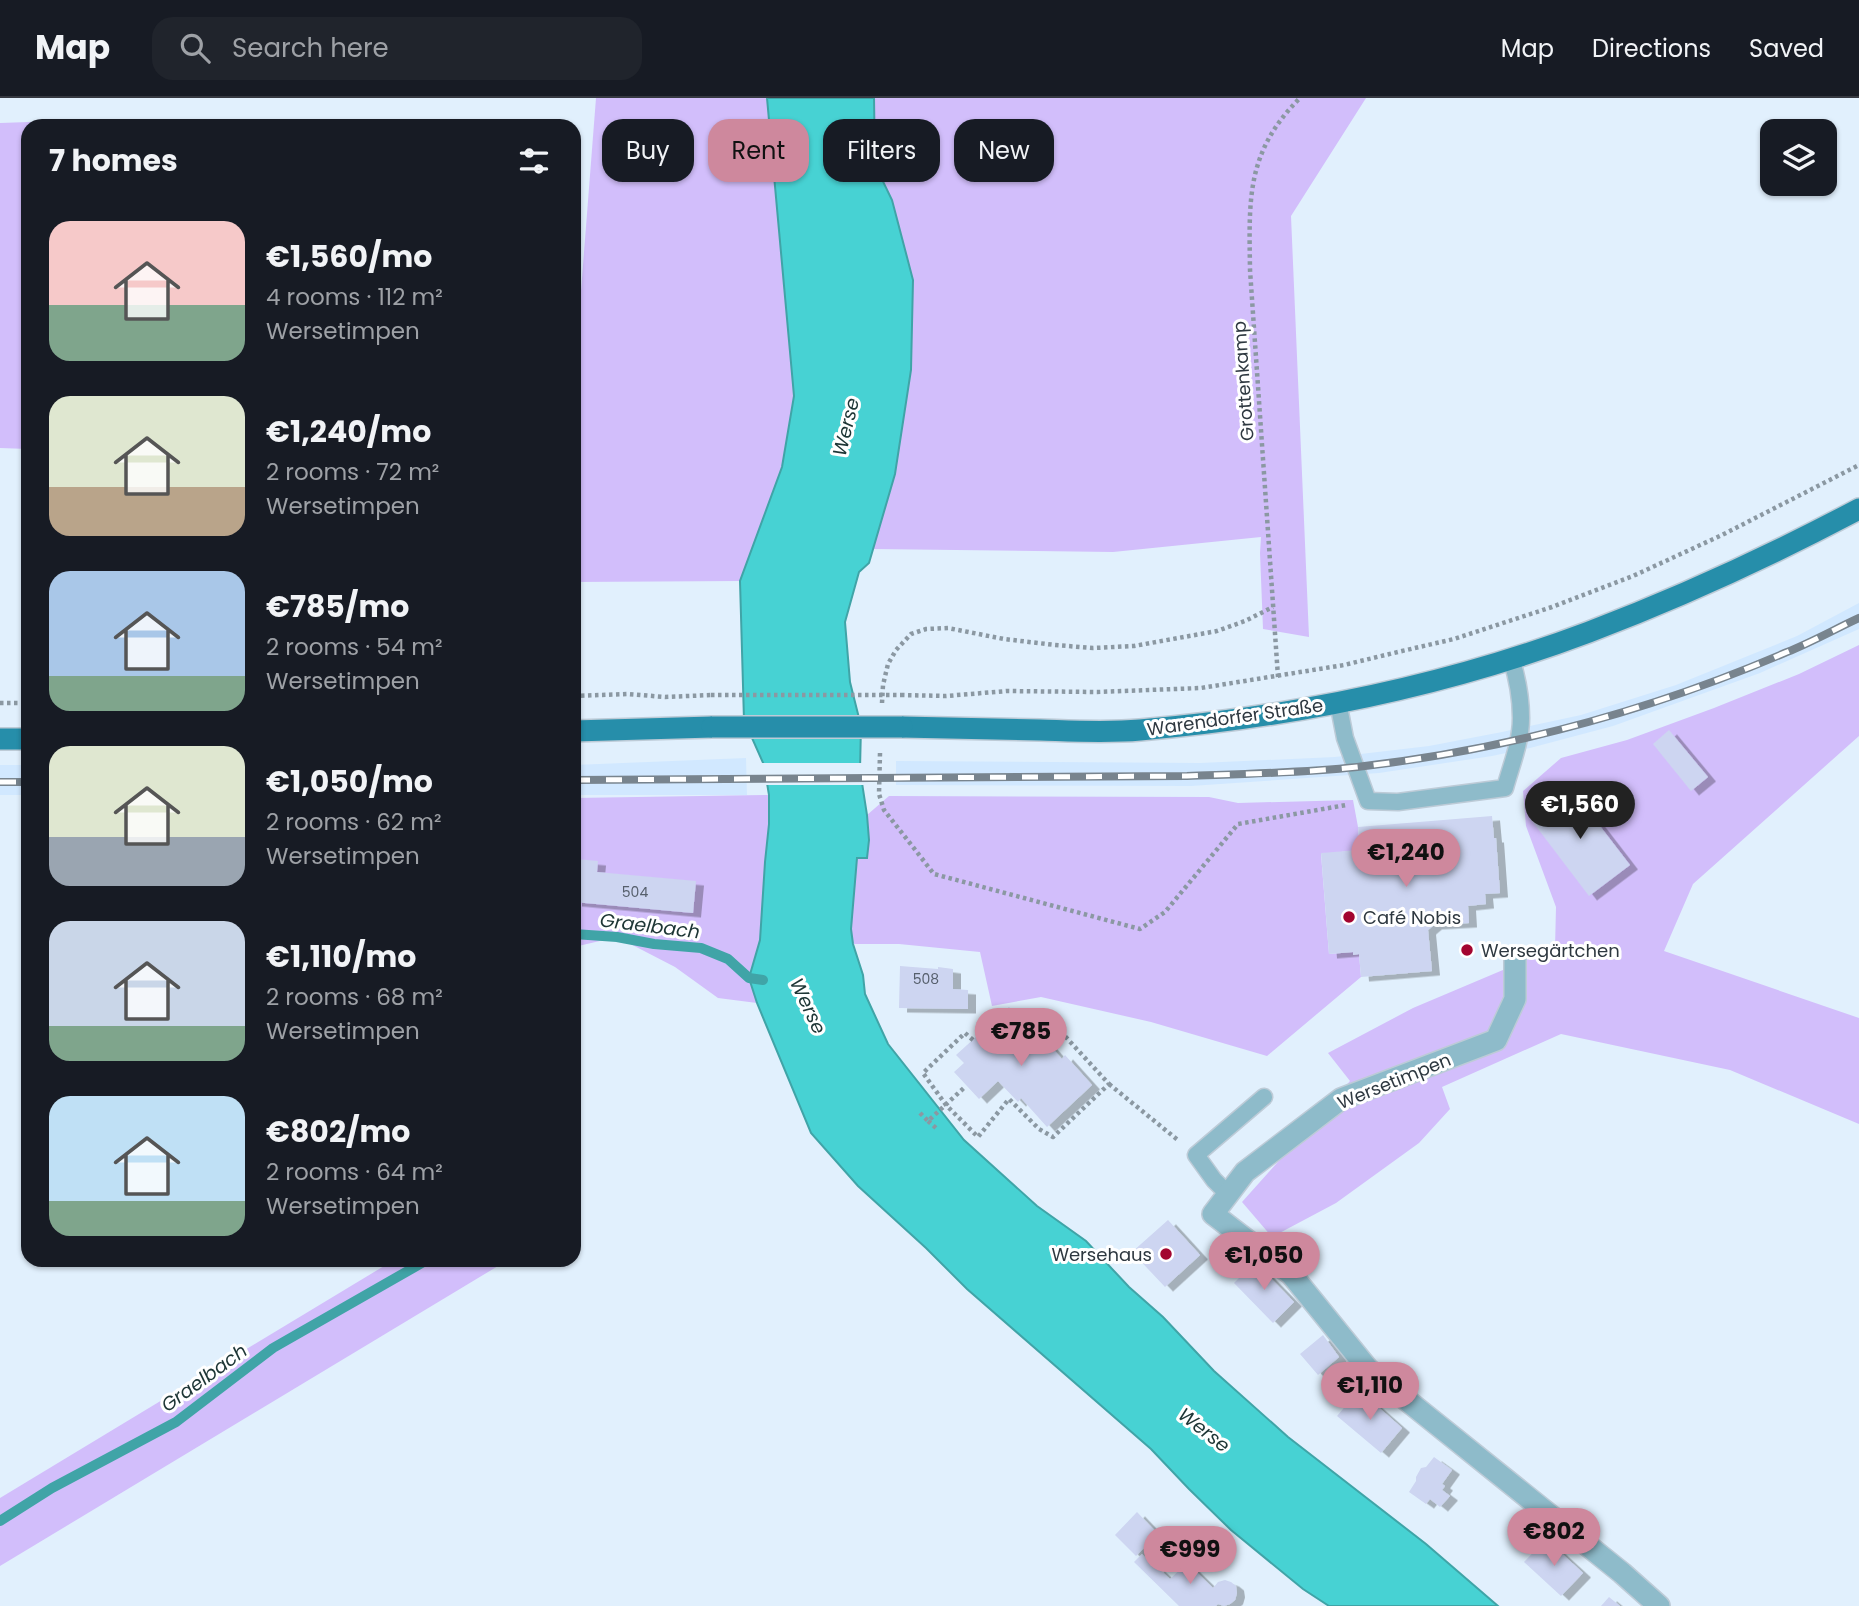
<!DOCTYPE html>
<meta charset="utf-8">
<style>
:root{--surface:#171b24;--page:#20242c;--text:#f1f3f6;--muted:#9ea1a6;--line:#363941;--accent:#ce889d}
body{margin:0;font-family:Poppins,sans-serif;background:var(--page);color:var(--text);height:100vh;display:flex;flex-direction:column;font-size:26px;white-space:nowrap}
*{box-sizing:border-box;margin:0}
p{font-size:23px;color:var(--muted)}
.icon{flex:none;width:38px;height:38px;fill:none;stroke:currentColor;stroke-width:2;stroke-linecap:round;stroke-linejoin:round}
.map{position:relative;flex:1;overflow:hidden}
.drawer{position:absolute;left:21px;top:21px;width:560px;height:1148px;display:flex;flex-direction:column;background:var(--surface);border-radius:21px;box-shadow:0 2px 5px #0004}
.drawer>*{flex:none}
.top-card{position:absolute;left:602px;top:21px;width:665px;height:63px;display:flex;gap:14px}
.fabs{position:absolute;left:1760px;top:21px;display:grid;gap:14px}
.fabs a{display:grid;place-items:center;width:77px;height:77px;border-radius:14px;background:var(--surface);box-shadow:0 2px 5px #0004;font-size:35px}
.price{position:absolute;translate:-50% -60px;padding:0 16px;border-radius:24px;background:var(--accent);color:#111;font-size:23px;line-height:46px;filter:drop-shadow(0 2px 4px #0008)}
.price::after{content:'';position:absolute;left:50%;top:42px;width:21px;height:16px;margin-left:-10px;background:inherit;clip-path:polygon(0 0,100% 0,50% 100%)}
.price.current{background:#222;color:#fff}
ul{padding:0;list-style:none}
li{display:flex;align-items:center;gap:21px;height:175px;padding:0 28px}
li span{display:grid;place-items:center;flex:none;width:196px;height:140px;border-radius:21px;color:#555}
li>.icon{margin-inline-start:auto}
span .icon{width:84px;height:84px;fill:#fffc;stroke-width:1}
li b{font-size:30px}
h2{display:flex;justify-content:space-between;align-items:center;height:84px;padding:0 28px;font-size:30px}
.tag{padding:0 24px;border-radius:21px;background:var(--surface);box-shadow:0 2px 5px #0004;font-size:24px;line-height:63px}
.tag.current{background:var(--accent);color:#111}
header{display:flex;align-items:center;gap:42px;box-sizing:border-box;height:98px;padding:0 35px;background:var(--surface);border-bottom:2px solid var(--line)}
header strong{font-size:33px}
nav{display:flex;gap:38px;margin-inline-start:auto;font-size:24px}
.search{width:490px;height:63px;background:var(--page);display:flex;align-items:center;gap:18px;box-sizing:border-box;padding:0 24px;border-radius:21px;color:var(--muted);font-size:26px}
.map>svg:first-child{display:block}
.built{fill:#d1e8ff}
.green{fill:#d2befb}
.water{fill:#47d2d3;stroke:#40a4a7;stroke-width:2}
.pier{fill:#e1f0fd}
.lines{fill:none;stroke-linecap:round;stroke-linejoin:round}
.stream{stroke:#40a4a7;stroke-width:10}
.building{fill:#cdd5f1;filter:url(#shadow)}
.service-casing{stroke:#bdcbd7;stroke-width:19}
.minor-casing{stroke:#bdcbd7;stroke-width:24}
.primary-casing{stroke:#bdcbd7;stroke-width:24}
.path{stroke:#8b98a2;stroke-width:4.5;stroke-dasharray:3.5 3.5;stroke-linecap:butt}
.service{stroke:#8ebbca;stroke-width:16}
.minor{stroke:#8ebbca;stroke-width:21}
.primary{stroke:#268eaa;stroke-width:21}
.rail-casing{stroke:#78848e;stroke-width:8}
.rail{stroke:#fff;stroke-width:5;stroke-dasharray:16;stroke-linecap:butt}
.primary-bridge-casing{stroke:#bdcbd7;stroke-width:24;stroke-linecap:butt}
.path-bridge{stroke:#8b98a2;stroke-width:4.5;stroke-dasharray:3.5 3.5;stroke-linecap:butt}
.primary-bridge{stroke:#268eaa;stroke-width:21}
.poi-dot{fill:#a30530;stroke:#fff;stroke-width:2.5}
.labels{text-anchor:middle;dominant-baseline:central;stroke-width:6;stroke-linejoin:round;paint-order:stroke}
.number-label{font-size:14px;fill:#565f6c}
.street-label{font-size:18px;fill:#2e3840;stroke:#fff}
.poi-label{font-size:18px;fill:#2e3840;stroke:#fff;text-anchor:start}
.water-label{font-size:19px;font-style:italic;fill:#1d3535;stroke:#fff}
</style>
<header>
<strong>Map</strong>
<div class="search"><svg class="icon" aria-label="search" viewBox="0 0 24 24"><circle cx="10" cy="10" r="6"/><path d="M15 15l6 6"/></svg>Search here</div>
<nav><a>Map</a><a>Directions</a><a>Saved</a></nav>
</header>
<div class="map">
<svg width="1859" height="1508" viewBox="0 0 1859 1508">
<defs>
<filter id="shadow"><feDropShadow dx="8" dy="4.5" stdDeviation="0" flood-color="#0004"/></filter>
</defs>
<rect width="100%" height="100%" fill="#e1f0fd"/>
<g class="built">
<path d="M1859 505V531L1760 575 1613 628 1530 650 1492 658 1379 675 1191 688 896 687V663L1200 665 1335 659 1429 648 1502 634 1581 617 1676 587 1797 538Z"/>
<path d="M746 660 747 697H574V667Z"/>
<rect x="0" y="667" width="28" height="30"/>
</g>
<g class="green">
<path d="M596 0H767L794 298 782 369 740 483 574 484V283Z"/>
<path d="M874 0H1366L1291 118 1309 539 1263 531 1260 455 1261 439 1113 454 873 451 895 376 911 272 913 182 892 102 875 67Z"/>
<path d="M58 23 59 28H28V351L0 350V25Z"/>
<path d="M1859 547V638L1693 786 1664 853 1859 920V1026L1730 972 1561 936 1442 989 1450 1011 1419 1045 1336 1105 1272 1139 1242 1104 1350 983 1328 955 1413 910 1555 850 1556 809 1526 728 1523 693 1561 660 1627 642 1714 610 1799 576Z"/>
<path d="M769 697V725L765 764 760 842 749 880 757 905 718 900 675 869 617 839 574 849V700Z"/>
<path d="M889 698 1209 699 1238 705 1353 702 1358 729 1360 752 1321 756 1329 856 1353 854V857L1359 856 1361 879 1267 958 1151 924 1041 899 992 908 980 854 899 846H853L851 831 857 759 867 760 869 742 867 717Z"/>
<path d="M394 1162H508L0 1468V1400Z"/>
</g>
<path class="water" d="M767 0H874L875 67 892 102 913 182 911 272 895 376 869 465 859 474 845 524 850 584 861 628 860 672 867 717 869 742 867 760H857L851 831 853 846 863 877 865 896 888 946 964 1042 1037 1108 1086 1143 1129 1189 1163 1219 1214 1273 1288 1339 1426 1446 1498 1508H1329L1303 1491 1231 1432 1189 1391 1151 1351 967 1191 926 1150 858 1088 811 1035 757 905 749 880 760 842 765 764 769 726V697L764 667 744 622 740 483 782 369 794 298Z"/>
<path class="pier" d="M759 665H864L866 687H764Z"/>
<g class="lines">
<g class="stream">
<path d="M574 836 617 839 654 846 701 850 728 861 749 880 763 882"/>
<path d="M0 1423 52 1390 176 1324 273 1250 427 1162"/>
</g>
</g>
<g class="building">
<path d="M1669 632 1708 679 1691 693 1653 646Z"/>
<path d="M1570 689 1630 767 1589 798 1529 719Z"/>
<path d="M1492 718 1494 740H1496L1500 795 1485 796 1486 806 1468 808 1469 825 1434 827 1428 832 1432 873 1361 879 1359 856 1353 857V854L1329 856 1321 755 1360 752 1358 729Z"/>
<path d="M576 761 598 763 597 774 696 783 693 815 574 804V772Z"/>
<path d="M900 868 938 871V869L953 871V891L968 892V911L899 910Z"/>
<path d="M1009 909 1040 944 1044 941 1062 961 1065 957 1092 987 1047 1029 1021 1000 1018 1004 998 983 979 1001 954 974 964 965 956 957Z"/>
<path d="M1168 1122 1200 1157 1165 1189 1132 1154Z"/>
<path d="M1255 1164 1294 1204 1273 1225 1234 1185Z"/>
<path d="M1323 1237 1339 1259 1318 1277 1300 1256Z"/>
<path d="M1359 1292 1402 1330 1381 1355 1337 1318Z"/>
<path d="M1434 1359 1452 1372 1442 1386 1445 1388 1442 1392 1450 1398 1440 1409 1430 1401 1426 1406 1409 1394 1416 1383V1379L1421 1370 1426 1369Z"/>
<path d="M1137 1414 1158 1436 1136 1458 1115 1437Z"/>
<path d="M1546 1441 1583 1475 1561 1498 1524 1464Z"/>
<path d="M1142 1456 1155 1470 1157 1469 1170 1481 1187 1465 1213 1490 1218 1484 1225 1482 1231 1484 1236 1488 1237 1495 1235 1502 1230 1506 1224 1508 1218 1506 1216 1508H1179L1134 1464Z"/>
<path d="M1609 1499 1620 1508H1601Z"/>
</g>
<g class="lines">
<g class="service-casing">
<g id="service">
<path d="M1338 604 1345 640 1368 703 1398 704 1505 690C1511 668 1521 644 1521 620 1521 600 1517 579 1511 560"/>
<path d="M1228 1096 1214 1082 1196 1057 1264 999"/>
</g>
</g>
<g class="minor-casing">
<path id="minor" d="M1515 861V901L1496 942 1341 1001 1245 1074 1213 1116 1291 1176 1368 1271 1622 1475 1659 1508"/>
</g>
<g class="primary-casing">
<g id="primary">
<path d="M902 629C948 630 994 631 1040 632 1073 633 1107 635 1140 632 1293 619 1446 588 1589 534 1681 499 1772 457 1859 411"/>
<path d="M574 633 712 629"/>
<path d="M0 641H28"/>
</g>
</g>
<g class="path">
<path d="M1278 579 1250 172C1249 101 1246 54 1300 0"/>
<path d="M901 597 946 598 1007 593 1097 594 1201 590 1344 567 1402 553 1454 541 1552 509 1633 478 1722 437 1859 367"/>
<path d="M574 598 628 596 665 599 711 597"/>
<path d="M0 605H28"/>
<path d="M882 605 883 587 888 566 896 552 911 536 926 531 948 530 1004 541 1055 547 1093 550 1134 548 1217 533 1245 523 1273 509"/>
<path d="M880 655 879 696 884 712 934 776 1140 831 1165 814 1238 726 1346 707"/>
<path d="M973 942 965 935 923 975 946 1007 978 1039 1009 1001 1039 1031 1053 1039 1109 986 1063 936 1050 948"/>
<path d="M1109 986 1179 1043"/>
<path d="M920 1015 928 1023 966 988"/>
<path d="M928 1023 936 1030"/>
</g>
<use href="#service" class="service"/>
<use href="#minor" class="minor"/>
<use href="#primary" class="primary"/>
<g class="rail-casing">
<g id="rail">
<path d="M574 682 1187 678C1243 676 1300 675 1357 669 1505 652 1650 613 1787 554 1812 544 1835 531 1859 520"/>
<path d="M0 684H28"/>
</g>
</g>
<use href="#rail" class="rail"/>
<g class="primary-bridge-casing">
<path id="primary-bridge" d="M712 629H902"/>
</g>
<path class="path-bridge" d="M711 597H901"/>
<use href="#primary-bridge" class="primary-bridge"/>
</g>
<g class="poi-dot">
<circle cx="1349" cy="819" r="7"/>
<circle cx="1467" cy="852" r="7"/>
<circle cx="1166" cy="1156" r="7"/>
</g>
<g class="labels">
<g class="number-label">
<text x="635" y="794">504</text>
<text x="926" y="881">508</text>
</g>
<g class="street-label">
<text transform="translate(1243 283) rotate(-94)">Grottenkamp</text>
<text transform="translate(1235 619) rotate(-8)">Warendorfer Straße</text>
<text transform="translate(1394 983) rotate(-22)">Wersetimpen</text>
</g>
<g class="poi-label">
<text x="1363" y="819">Café Nobis</text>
<text x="1481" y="852">Wersegärtchen</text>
<text x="1152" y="1156" text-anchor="end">Wersehaus</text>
</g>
<g class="water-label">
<text transform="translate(846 329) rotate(-76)">Werse</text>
<text transform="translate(650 828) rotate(7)">Graelbach</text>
<text transform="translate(808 908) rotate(65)">Werse</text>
<text transform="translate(204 1280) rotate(-36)">Graelbach</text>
<text transform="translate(1204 1332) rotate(38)">Werse</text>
</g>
</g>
</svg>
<div class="fabs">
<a><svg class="icon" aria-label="layers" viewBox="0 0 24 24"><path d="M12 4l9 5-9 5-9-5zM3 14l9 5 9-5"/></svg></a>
</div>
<b class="price current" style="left:1580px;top:743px">€1,560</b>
<b class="price" style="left:1406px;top:791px">€1,240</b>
<b class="price" style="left:1021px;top:970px">€785</b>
<b class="price" style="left:1264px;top:1194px">€1,050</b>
<b class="price" style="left:1370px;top:1324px">€1,110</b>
<b class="price" style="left:1554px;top:1470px">€802</b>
<b class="price" style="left:1190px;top:1488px">€999</b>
<div class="top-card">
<a class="tag">Buy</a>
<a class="tag current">Rent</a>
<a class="tag">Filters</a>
<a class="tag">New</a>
</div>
<section class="drawer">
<h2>7 homes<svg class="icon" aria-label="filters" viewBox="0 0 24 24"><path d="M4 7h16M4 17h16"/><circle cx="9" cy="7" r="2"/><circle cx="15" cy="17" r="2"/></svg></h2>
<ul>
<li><span style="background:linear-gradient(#f6c9c9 60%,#7fa58c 0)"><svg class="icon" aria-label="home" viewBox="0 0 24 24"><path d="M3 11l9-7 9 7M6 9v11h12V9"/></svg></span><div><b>€1,560/mo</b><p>4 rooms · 112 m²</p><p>Wersetimpen</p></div></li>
<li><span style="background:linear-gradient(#dfe7d0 65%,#b9a48a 0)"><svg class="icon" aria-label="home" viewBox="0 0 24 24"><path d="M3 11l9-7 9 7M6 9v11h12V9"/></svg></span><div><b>€1,240/mo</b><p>2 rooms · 72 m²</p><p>Wersetimpen</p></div></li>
<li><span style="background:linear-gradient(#a9c7e8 75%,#7fa58c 0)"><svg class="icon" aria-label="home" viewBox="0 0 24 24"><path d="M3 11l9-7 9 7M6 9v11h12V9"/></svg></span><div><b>€785/mo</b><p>2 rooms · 54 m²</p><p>Wersetimpen</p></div></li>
<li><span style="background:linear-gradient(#dfe7d0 65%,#9aa5b1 0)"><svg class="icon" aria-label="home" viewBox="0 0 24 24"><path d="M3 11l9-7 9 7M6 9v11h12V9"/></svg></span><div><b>€1,050/mo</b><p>2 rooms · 62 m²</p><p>Wersetimpen</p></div></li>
<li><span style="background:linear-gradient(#c9d6e8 75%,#7fa58c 0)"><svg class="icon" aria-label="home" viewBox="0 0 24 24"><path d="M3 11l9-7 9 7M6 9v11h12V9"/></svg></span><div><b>€1,110/mo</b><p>2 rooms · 68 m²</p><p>Wersetimpen</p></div></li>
<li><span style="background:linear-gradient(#bfe0f5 75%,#7fa58c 0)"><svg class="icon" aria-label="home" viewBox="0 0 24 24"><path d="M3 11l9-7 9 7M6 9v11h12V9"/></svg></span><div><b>€802/mo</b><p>2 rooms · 64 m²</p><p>Wersetimpen</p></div></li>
</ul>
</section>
</div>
